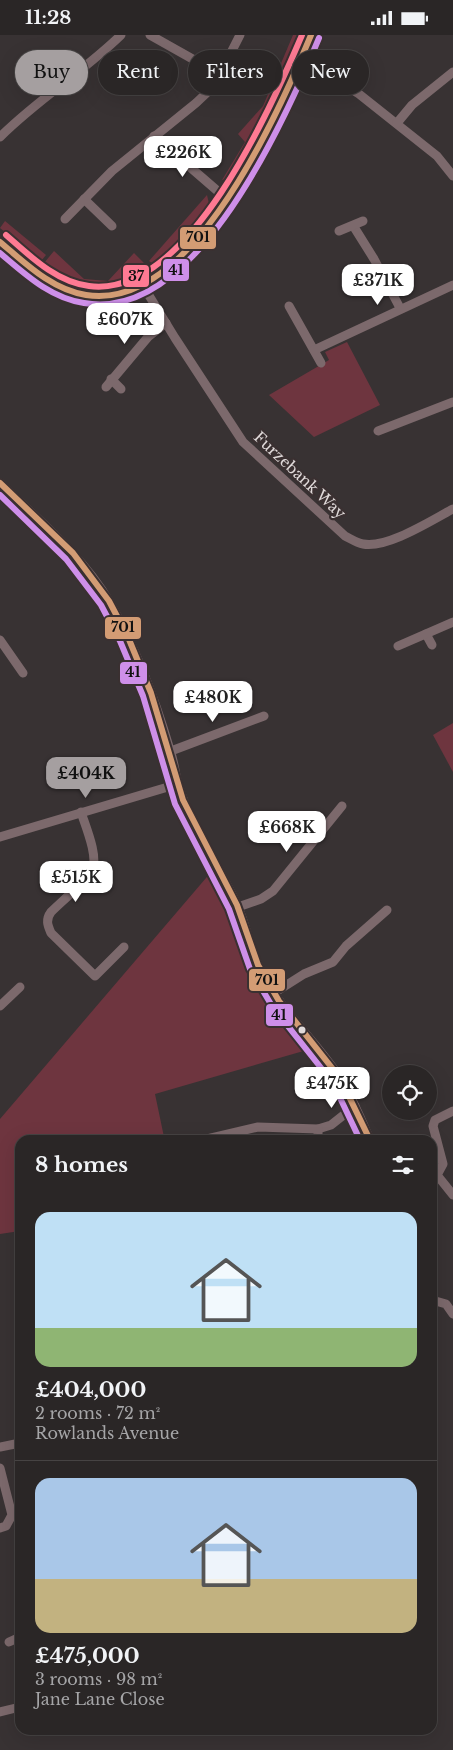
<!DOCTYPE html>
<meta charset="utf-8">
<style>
:root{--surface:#2a2626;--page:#363232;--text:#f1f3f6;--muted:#a5a5a7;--line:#464343;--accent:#a59fa0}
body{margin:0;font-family:"Libre Baskerville",serif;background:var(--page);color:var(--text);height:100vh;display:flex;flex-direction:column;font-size:19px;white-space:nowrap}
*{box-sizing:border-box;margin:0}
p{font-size:16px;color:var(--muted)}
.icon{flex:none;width:28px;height:28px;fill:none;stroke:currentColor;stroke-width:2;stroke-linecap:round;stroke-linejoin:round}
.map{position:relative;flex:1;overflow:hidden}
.side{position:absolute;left:15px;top:1100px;width:422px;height:600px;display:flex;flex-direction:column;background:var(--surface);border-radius:15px;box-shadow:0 5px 20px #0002,0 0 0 1px var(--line)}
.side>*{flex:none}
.top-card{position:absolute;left:15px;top:15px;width:424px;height:45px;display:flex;gap:10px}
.fabs{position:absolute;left:382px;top:1030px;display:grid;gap:10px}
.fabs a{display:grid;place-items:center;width:55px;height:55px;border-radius:50%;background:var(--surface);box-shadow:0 5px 20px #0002,0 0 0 1px var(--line);font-size:25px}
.price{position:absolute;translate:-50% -42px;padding:0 11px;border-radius:10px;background:#fff;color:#222;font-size:16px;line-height:32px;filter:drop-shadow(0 1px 2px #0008)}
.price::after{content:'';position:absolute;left:50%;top:30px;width:15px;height:11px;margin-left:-8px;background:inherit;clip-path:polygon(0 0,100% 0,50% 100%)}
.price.on{background:var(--accent);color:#111}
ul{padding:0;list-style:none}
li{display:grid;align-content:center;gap:10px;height:265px;padding:0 20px}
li+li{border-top:1px solid var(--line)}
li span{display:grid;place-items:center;height:155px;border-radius:15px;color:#555}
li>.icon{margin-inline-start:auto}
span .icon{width:90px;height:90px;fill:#fffc;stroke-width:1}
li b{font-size:21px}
h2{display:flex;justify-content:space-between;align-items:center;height:60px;padding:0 20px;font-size:21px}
.chip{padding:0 18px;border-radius:22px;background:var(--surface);box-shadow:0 5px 20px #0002,0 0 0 1px var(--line);font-size:18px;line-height:45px}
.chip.on{background:var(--accent);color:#111}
.status{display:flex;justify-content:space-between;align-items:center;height:35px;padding:0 25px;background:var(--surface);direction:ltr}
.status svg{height:14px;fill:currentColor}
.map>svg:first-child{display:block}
.green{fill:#6e353f}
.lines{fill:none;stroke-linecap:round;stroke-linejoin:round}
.minor{stroke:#7c696c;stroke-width:9}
.bus-1-casing{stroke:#3a3031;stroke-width:10}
.bus-2-casing{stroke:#3a3031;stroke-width:10}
.bus-3-casing{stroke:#3a3031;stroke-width:10}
.bus-1{stroke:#d39c74;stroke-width:6}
.bus-2{stroke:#ce8fe9;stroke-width:6}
.bus-3{stroke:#fe7a93;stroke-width:6}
.bus-dot{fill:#e0dada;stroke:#3a3031;stroke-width:2}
.labels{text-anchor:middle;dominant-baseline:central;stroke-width:4.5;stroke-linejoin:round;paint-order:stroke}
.street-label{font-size:15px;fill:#e0dada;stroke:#3a3031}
.line-badge{stroke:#3a3031;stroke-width:2}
.pale-badge-label{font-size:14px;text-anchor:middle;font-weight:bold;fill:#111}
</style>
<div class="status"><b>11:28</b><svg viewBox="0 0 49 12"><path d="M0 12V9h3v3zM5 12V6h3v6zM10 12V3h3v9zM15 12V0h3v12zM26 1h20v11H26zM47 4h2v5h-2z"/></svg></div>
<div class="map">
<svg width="453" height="1715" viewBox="0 0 453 1715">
<rect width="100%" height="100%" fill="#383233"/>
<g class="green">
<path d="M293 0H300L271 69 231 142 222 145 245 107 238 99 263 71Z"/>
<path d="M207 160 210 173C193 194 174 213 152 228L149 226Z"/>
<path d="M5 186 46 220 41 226 0 193Z"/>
<path d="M54 216 84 244 108 246 134 218 148 232C116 258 74 253 44 228Z"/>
<path d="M347 307 380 370 314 402 269 360 329 325 325 317Z"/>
<path d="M453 688V737L433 700Z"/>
<path d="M212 836 221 849 253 932 307 1015 155 1059 164 1102 155 1105H20V1196L0 1199V1084Z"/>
</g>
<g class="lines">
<g class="minor">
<path d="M150 0 221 40"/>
<path d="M302 23 359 59 437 121 453 141"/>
<path d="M397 88 412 70 453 37"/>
<path d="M154 101 228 165"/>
<path d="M0 102C39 63 82 38 121 0"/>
<path d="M84 164 112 191"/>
<path d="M65 184 112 136 196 68 214 51 240 0"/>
<path d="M354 192 374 224 400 273"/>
<path d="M339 196 363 186"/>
<path d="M0 207C27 229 51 254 86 260 119 265 148 248 172 227 241 167 277 83 311 0"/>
<path d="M142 249 175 303 243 407 345 501C351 504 357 508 363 509 387 514 432 485 453 474"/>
<path d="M289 271 321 328"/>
<path d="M314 315 453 250"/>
<path d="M111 344 121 354"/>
<path d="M106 352 148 302 166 288"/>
<path d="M378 396 453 367"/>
<path d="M0 448C38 485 82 520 109 566 136 613 155 664 170 715 174 726 175 738 178 749 191 793 218 829 237 870 247 892 250 916 262 938 282 977 316 1006 340 1043 352 1062 361 1084 370 1105"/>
<path d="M426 599 432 610"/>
<path d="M0 605 23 638"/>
<path d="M398 611 453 587"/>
<path d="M171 716 264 681"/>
<path d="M81 777C85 790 99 822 92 835 86 846 61 867 51 877 45 885 48 891 51 898L95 941 124 912"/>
<path d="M0 802 178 749"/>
<path d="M238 872 261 864 273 856 342 771"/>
<path d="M274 958 304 939 333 927 346 911 387 875"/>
<path d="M0 971 20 952"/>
<path d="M453 1076 435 1085 433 1091 443 1129 437 1140 453 1160"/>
<path d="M318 1094 331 1090 355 1071"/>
<path d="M207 1104 258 1092 318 1094V1105"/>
<path d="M432 1265 446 1269 453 1279"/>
<path d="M0 1412 20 1408"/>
<path d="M0 1433 12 1480 6 1491 0 1493"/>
<path d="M9 1607 20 1602"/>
<path d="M0 1677 20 1672"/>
</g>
<g class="bus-1-casing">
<g id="bus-1">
<path d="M0 207C25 228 52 255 86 260 192 277 279 77 311 0"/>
<path d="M0 448 73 518 109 566 128 602 151 658 183 765 237 870 258 930 279 966 340 1043 370 1105"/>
</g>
</g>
<g class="bus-2-casing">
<g id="bus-2">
<path d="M0 218C25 239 50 263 84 268 196 288 285 85 319 3"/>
<path d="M0 460 66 524 101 570 120 606 143 661 175 769 229 874 250 934 272 971 333 1048 360 1105"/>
</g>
</g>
<g class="bus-3-casing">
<path id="bus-3" d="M6 200C30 221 56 247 89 251 188 264 271 73 302 0"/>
</g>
<use href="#bus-1" class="bus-1"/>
<use href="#bus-2" class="bus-2"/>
<use href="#bus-3" class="bus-3"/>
</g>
<circle class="bus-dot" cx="302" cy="995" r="4.5"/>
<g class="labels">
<g class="street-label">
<text transform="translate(300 440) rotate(43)">Furzebank Way</text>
</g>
</g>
<g class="line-badge">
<rect x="179" y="191" width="38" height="24" rx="5" fill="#d39c74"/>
<rect x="162" y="223" width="28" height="24" rx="5" fill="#ce8fe9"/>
<rect x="122" y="229" width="28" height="24" rx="5" fill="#fe7a93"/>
<rect x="104" y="581" width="38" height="24" rx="5" fill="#d39c74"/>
<rect x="119" y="626" width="29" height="24" rx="5" fill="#ce8fe9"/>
<rect x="248" y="933" width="38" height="24" rx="5" fill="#d39c74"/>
<rect x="265" y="968" width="29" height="24" rx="5" fill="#ce8fe9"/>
</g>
<g class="pale-badge-label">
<text x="198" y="207">701</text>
<text x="176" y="240">41</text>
<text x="136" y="246">37</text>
<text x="123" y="597">701</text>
<text x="133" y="642">41</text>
<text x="267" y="950">701</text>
<text x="279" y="985">41</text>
</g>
</svg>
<div class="fabs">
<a><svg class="icon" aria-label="locate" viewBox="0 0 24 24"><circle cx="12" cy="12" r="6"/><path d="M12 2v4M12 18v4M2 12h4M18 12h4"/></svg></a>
</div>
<b class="price" style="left:183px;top:143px">£226K</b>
<b class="price" style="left:378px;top:271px">£371K</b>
<b class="price" style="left:125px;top:310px">£607K</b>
<b class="price" style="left:213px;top:688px">£480K</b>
<b class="price on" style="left:86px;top:764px">£404K</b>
<b class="price" style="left:287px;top:818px">£668K</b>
<b class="price" style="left:76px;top:868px">£515K</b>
<b class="price" style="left:332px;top:1074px">£475K</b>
<div class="top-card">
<a class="chip on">Buy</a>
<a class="chip">Rent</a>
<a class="chip">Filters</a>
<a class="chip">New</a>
</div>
<section class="side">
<h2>8 homes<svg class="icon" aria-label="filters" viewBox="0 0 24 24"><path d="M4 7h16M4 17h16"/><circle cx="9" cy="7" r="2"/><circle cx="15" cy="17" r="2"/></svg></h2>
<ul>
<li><span style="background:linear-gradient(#bfe0f5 75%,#8fb573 0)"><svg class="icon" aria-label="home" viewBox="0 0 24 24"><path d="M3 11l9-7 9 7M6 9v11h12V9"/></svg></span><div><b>£404,000</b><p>2 rooms · 72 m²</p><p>Rowlands Avenue</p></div></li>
<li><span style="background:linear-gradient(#a9c7e8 65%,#c2b280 0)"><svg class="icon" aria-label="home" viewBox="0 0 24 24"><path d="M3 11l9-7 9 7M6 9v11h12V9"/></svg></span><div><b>£475,000</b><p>3 rooms · 98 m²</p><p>Jane Lane Close</p></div></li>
</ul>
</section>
</div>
